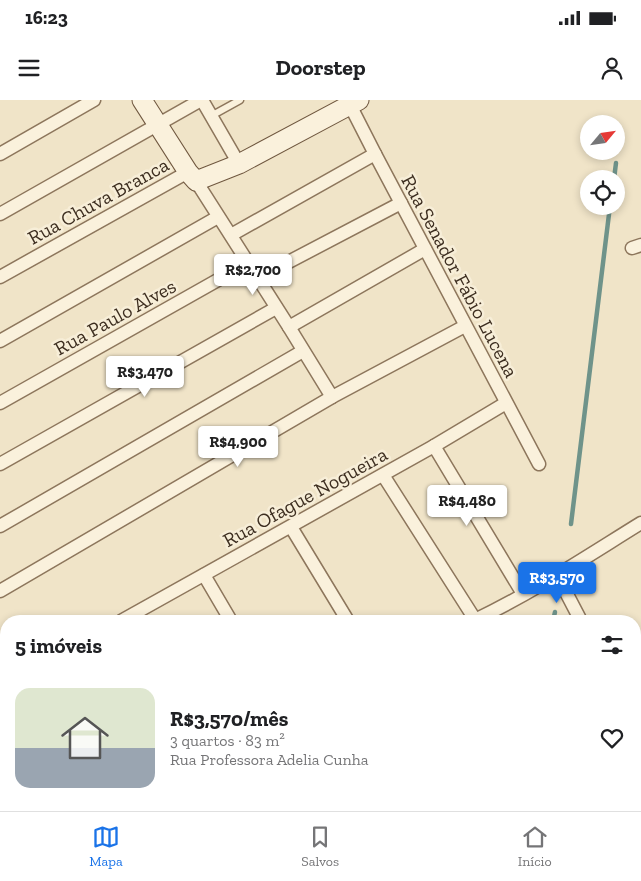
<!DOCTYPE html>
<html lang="pt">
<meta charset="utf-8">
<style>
:root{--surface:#fff;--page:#f2f2f2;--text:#202124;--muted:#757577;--line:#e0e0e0;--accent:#1a73e8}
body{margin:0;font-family:"Zilla Slab",serif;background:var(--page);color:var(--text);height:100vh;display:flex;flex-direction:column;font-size:19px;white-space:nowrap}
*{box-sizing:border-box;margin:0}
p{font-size:16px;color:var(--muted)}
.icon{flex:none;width:28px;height:28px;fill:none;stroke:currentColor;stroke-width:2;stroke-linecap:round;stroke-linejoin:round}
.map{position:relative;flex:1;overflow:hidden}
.drawer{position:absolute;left:0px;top:515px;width:641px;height:196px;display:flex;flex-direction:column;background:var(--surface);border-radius:20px 20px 0 0;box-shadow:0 2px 8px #0003}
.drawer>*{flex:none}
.needle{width:32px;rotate:61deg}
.controls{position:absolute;left:580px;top:15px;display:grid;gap:10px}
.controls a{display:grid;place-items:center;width:45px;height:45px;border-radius:50%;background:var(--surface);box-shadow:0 2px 8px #0003;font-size:25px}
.price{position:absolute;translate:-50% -42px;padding:0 11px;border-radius:5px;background:#fff;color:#222;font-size:16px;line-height:32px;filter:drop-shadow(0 1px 2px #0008)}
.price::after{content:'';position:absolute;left:50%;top:30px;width:15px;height:11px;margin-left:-8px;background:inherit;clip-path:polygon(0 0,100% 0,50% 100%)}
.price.on{background:var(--accent);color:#fff}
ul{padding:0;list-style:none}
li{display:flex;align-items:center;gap:15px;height:125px;padding:0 15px}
li span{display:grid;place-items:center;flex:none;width:140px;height:100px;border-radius:15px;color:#555}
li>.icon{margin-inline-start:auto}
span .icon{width:60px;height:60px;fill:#fffc;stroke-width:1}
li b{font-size:21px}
h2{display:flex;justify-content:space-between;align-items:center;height:60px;padding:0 15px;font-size:21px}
.status{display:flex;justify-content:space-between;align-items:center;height:35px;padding:0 25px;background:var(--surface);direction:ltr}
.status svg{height:14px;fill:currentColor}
header{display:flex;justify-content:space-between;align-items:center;height:65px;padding:0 15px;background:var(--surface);font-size:22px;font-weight:700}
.tabs{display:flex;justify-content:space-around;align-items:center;height:70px;border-top:1px solid var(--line);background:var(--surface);font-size:14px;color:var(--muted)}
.tabs a{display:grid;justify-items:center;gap:2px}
.tabs .on{color:var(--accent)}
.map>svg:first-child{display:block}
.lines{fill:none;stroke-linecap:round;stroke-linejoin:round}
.stream{stroke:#6f938a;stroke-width:4.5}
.lane-casing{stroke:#8d765c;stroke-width:9}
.street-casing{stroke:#8d765c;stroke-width:15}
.secondary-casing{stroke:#6f573f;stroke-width:21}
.lane{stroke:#faf1dc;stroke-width:6}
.street{stroke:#faf1dc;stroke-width:12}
.secondary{stroke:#faf1dc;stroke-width:19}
.labels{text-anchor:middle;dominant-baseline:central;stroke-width:5;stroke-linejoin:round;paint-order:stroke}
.street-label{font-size:20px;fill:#3d2e20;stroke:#f7eed8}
</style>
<div class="status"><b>16:23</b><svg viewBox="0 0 49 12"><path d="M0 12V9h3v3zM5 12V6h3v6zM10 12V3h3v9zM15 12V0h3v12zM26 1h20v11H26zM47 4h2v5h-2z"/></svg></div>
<header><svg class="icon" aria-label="menu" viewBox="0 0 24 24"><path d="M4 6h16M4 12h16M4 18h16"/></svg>Doorstep<svg class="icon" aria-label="person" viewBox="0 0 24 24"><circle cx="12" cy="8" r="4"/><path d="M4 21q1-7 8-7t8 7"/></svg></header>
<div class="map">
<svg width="641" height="711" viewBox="0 0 641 711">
<rect width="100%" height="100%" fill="#f0e4c8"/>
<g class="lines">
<g class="stream">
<path d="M614 79 616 63"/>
<path d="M571 424 610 106"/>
<path d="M553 521 555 512"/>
<path d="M362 711 371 705"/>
</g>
<g class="lane-casing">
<g id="lane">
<path d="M211 16 240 0"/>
<path d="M421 711 424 705"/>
</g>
</g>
<g class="street-casing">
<g id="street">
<path d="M202 0 239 64"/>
<path d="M350 5 375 54 539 364"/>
<path d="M0 54 94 0"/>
<path d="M196 81 289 227 332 297"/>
<path d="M0 114 201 0"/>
<path d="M231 135 375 54"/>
<path d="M632 148 641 145"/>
<path d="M0 177 188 72"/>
<path d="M258 178 401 103"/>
<path d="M289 227 425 149"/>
<path d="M0 241 218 117"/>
<path d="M0 303 248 163"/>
<path d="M434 346 523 494"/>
<path d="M0 364 276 208"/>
<path d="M383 375 476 521"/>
<path d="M0 426 303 251"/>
<path d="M291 427 348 521"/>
<path d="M204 475 231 521"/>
<path d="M557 475 581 521"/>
<path d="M0 491 332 297 465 226"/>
<path d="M121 521 434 346 506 303"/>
<path d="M473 521C532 493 586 457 641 423"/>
<path d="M0 587 6 584"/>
<path d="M635 631 641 643"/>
<path d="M635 692 641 688"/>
<path d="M99 705 102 711"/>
<path d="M224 711 231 705"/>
<path d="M602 711 612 705"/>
</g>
</g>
<g class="secondary-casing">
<path id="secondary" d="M142 0 188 72 196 81 239 64 359 0"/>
</g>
<use href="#lane" class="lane"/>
<use href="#street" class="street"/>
<use href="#secondary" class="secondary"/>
</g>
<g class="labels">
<g class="street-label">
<text transform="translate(98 101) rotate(-29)">Rua Chuva Branca</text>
<text transform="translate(460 176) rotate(62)">Rua Senador Fábio Lucena</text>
<text transform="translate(115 217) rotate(-29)">Rua Paulo Alves</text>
<text transform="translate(305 397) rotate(-29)">Rua Ofague Nogueira</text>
</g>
</g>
</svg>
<div class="controls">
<a><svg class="needle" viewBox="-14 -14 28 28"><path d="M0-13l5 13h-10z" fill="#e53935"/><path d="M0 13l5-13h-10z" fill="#757577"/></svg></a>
<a><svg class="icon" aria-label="locate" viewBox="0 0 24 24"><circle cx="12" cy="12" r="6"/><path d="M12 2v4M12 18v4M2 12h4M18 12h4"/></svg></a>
</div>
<b class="price" style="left:253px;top:196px">R$2,700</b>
<b class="price" style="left:145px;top:298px">R$3,470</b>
<b class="price" style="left:238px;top:368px">R$4,900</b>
<b class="price" style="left:467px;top:427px">R$4,480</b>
<b class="price on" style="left:557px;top:504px">R$3,570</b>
<section class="drawer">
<h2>5 imóveis<svg class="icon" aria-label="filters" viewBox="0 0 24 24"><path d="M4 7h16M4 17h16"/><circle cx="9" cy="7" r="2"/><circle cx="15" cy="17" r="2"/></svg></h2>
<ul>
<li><span style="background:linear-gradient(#dfe7d0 60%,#9aa5b1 0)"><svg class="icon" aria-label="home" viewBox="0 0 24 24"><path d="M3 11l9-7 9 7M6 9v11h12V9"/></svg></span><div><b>R$3,570/mês</b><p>3 quartos · 83 m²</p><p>Rua Professora Adelia Cunha</p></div><svg class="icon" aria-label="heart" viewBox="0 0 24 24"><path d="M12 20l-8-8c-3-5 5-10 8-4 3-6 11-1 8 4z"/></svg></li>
</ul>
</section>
</div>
<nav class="tabs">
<a class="on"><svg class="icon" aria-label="map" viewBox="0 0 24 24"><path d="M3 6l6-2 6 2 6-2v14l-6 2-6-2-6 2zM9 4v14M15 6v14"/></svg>Mapa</a>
<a><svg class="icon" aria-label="saved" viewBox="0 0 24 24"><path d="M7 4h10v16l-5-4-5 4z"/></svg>Salvos</a>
<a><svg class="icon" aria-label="home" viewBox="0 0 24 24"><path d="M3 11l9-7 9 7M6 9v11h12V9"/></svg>Início</a>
</nav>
